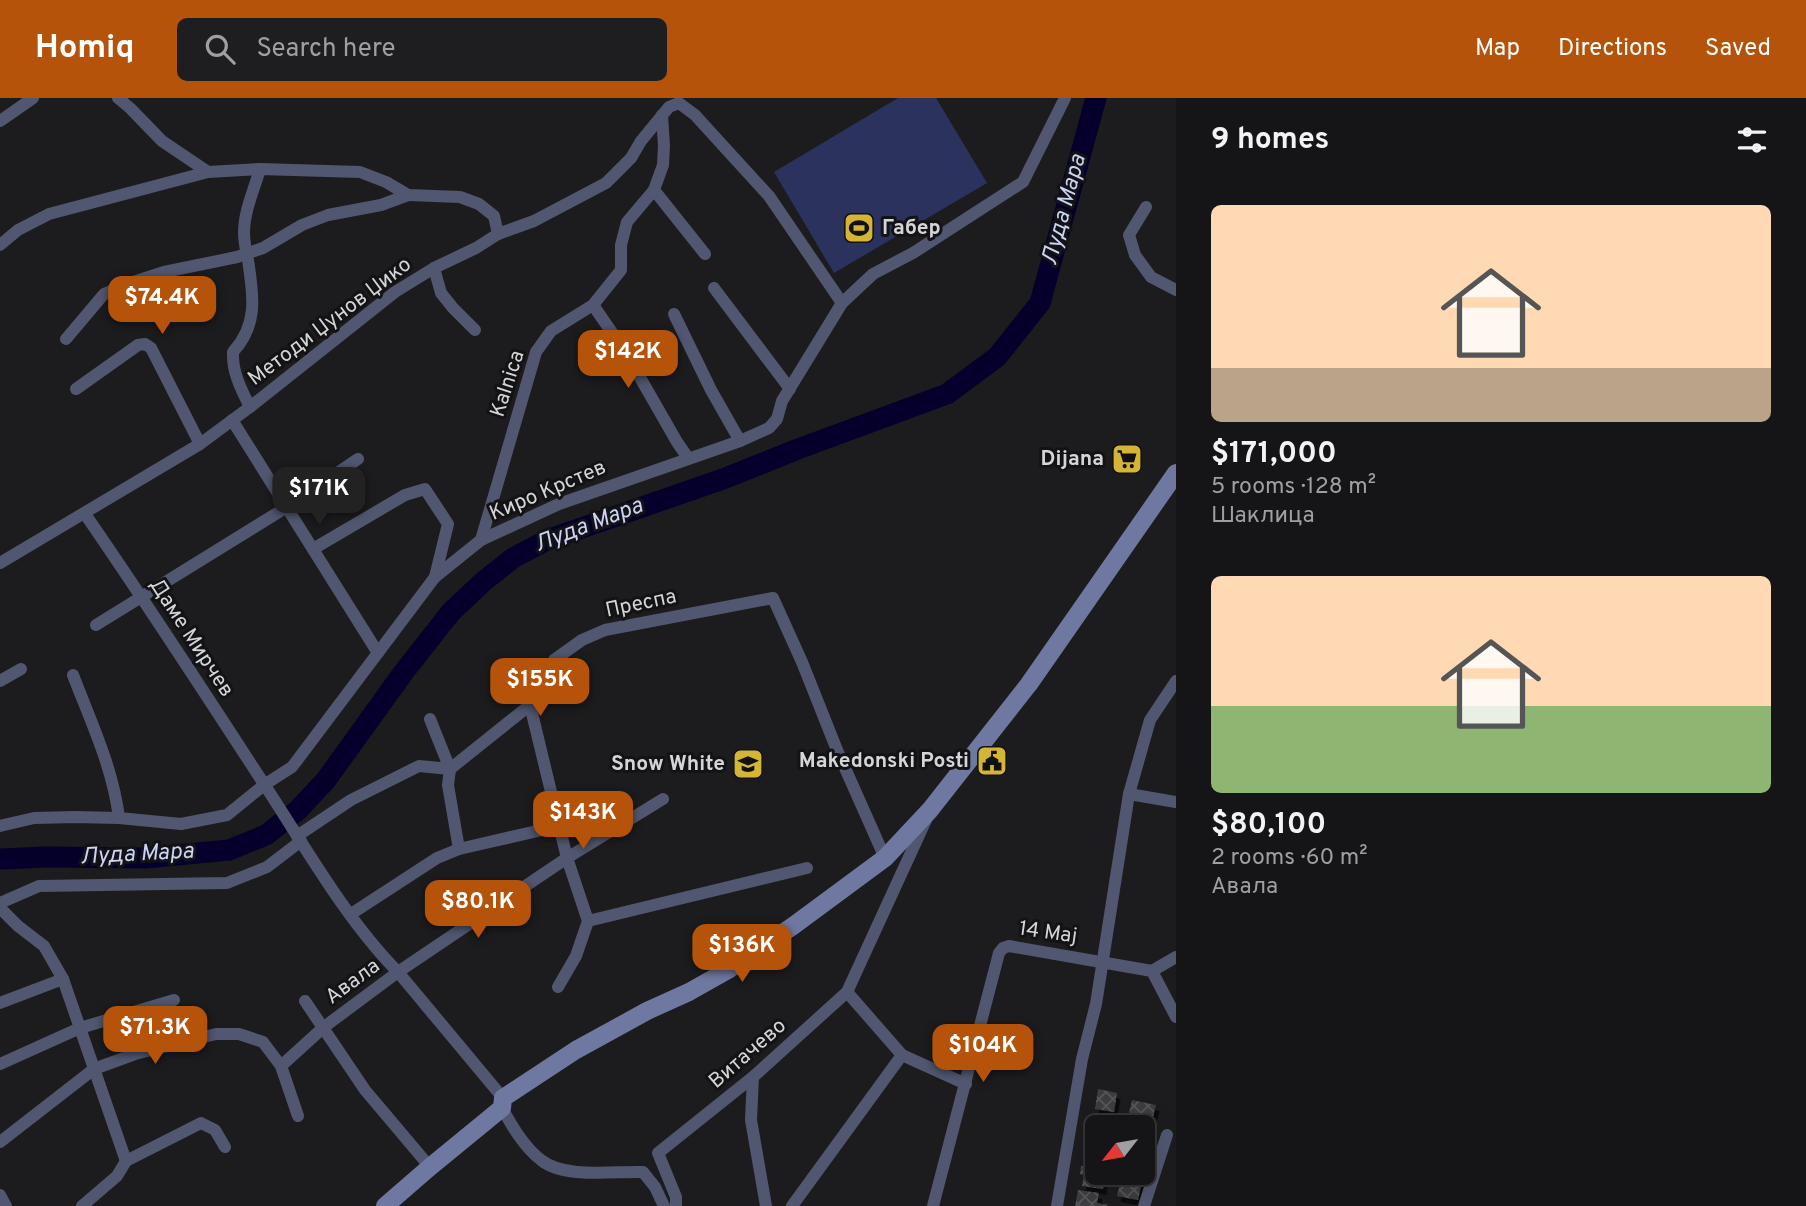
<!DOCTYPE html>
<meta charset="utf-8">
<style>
:root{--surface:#151517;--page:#1e1e20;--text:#f1f3f6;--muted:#9d9fa1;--line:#343436;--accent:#b45309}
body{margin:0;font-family:Overpass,sans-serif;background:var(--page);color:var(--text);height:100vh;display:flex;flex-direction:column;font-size:26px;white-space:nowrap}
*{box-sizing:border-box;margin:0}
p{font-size:23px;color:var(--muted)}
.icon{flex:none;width:38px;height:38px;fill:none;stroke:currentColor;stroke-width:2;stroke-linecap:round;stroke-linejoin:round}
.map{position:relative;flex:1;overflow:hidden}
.details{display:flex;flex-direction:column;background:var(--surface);width:630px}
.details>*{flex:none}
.needle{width:46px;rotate:239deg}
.tools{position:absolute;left:1085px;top:1017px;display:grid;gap:14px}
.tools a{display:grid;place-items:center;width:70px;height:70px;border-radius:10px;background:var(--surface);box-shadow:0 7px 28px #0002,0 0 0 2px var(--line);font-size:35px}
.price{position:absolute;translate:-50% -60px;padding:0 16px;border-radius:14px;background:var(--accent);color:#fff;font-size:23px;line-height:46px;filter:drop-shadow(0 2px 4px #0008)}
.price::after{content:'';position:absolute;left:50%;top:42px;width:21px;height:16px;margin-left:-10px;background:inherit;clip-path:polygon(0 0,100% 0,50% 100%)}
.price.current{background:#222;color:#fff}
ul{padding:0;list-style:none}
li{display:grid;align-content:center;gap:14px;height:371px;padding:0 35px}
li span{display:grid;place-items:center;height:217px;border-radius:10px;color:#555}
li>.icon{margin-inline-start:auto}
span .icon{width:126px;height:126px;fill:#fffc;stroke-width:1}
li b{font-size:30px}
h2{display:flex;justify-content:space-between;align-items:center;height:84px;padding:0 35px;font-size:30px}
header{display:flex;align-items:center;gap:42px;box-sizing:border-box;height:98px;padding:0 35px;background:var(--accent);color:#fff}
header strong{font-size:33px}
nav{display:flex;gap:38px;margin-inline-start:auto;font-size:24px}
.search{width:490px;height:63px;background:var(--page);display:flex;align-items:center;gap:18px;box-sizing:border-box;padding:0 24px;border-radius:10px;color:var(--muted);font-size:26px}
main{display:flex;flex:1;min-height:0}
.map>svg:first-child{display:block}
.green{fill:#2b325e}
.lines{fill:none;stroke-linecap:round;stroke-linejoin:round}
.river{stroke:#04002b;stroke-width:21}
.building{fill:url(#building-cross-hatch);filter:url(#shadow)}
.minor{stroke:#515770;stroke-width:12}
.secondary{stroke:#6f78a0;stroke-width:18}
.labels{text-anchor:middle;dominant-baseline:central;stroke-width:6;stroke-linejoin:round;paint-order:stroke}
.poi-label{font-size:21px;font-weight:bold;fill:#d4d5d7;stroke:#131316;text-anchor:end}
.street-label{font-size:21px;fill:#d4d5d7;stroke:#131316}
.water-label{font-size:23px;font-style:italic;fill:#cbd3f6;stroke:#131316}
</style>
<header>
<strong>Homiq</strong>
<div class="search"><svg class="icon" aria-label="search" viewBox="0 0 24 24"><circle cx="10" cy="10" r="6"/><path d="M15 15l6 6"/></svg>Search here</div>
<nav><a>Map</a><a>Directions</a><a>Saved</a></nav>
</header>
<main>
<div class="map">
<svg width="1176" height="1108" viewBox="0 0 1176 1108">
<defs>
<pattern id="building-cross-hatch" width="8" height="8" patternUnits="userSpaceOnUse" patternTransform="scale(1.75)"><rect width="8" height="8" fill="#3b3c3f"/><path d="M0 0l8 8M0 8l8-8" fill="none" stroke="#56575a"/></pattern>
<filter id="shadow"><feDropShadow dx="3.5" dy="6" stdDeviation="0" flood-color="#0009"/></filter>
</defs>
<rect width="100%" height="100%" fill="#1c1c1f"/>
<path class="green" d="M898 0H936L987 85 834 175 774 74Z"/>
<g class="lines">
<path class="river" d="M0 761 45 759 146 760 229 752 266 737 298 712 326 682 403 575 451 514 484 483 513 460 547 442 723 381 798 351 947 296 997 259 1040 205 1096 0"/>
</g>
<g class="building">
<path d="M1098 991 1117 995 1114 1014 1095 1011Z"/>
<path d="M1132 1002 1156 1007 1151 1026 1128 1020Z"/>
<path d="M1095 1016 1114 1020 1112 1029H1097V1036L1091 1035Z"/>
<path d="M1133 1024 1151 1029 1144 1056 1143 1029H1132Z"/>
<path d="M1090 1044 1097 1045V1065L1087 1063Z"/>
<path d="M1081 1068 1097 1070V1074H1105L1103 1091 1082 1088 1084 1077 1080 1076Z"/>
<path d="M1127 1074H1144L1138 1102 1117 1098 1121 1082 1125 1083Z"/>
<path d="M1078 1092 1099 1095 1097 1105 1108 1107 1107 1108H1075Z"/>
</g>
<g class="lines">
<g class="minor">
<path d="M118 0 130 10 162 43 208 74 260 71 360 74 386 84 408 97 460 99 479 106 494 118 498 136"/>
<path d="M0 23 33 0"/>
<path d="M654 92 705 156"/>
<path d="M1146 109 1129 137 1135 157 1151 179 1176 192"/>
<path d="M0 147 18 132 49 116 208 74"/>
<path d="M434 170 441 195 453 210 475 232"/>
<path d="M714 190 790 291"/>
<path d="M593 207 626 255 677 344 688 360"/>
<path d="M674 216 711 292 740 343"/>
<path d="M66 241 104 196 130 185 164 174 237 159 263 150 302 127 328 117 381 107 408 97"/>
<path d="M76 291 138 247 145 246 151 250 200 346"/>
<path d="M250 309C241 291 232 274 233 254 259 226 253 196 248 162 246 153 244 143 244 135 244 113 254 92 260 71"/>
<path d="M232 322 378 555"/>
<path d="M85 416C150 510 212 606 275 703 311 759 351 827 398 874L503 1000"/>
<path d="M481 442 536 254 551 233 593 207 621 172V147L627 124 654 92 663 67 664 48 662 17"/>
<path d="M313 451 405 397 425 391 448 426 435 479"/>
<path d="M0 465 200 346 250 309 395 194 434 170 476 150 498 136 534 123 606 85 631 60 641 43 669 9 679 5 695 17 769 98 842 205"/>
<path d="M96 527 287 409 358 361"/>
<path d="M73 577C91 624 113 670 119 720"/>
<path d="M0 583 21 571"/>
<path d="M530 607 567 760 588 823 576 858 558 889"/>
<path d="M430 621 450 671 448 687 459 751"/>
<path d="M1129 696 1176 704"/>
<path d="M0 728 34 720 75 719 119 720 181 726 227 717 264 687 292 669 435 479 481 442 559 406 740 343 769 330 777 321 782 303 842 205 873 176 913 155 1023 84 1065 0"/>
<path d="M297 738 351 702 419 668 450 671 530 607 554 562 582 542 605 532 773 500 802 564 837 652 885 760"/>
<path d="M0 805 39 788 227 785 267 769 301 743"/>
<path d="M0 810 18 828 44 848 63 881 126 1063"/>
<path d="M351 816 437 760 459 751 559 728"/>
<path d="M588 823 807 770"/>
<path d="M1152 873 1176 859"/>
<path d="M847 894 902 957 966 986"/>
<path d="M305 903 365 992 430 1069"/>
<path d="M0 905 63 881"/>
<path d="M0 966 80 930 174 902"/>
<path d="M281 968 324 929 398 874 567 760 663 701"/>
<path d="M753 979 751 1022 766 1108"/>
<path d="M502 1010C512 1028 524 1049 541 1062 564 1081 615 1073 643 1074L655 1089 664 1108"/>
<path d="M0 1044 94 971 135 956 216 936H239L263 944 281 968 298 1018"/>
<path d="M0 1097 6 1108"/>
<path d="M82 1108 117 1078 126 1063 201 1025 215 1032 225 1049"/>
<path d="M676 1108V1099L658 1055 753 979 847 894 926 722"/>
<path d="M792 1108 902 957"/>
<path d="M933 1108 999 855 1003 850 1009 848 1152 873 1176 919"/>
<path d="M1057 1108 1082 961 1096 906 1129 696 1150 622 1176 583"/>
<path d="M1144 1108 1167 1037"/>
</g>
<path class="secondary" d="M385 1108 430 1069 502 1010 503 1000 576 952 647 913 689 894 728 872 793 828 885 760 930 712 1029 586 1176 375"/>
</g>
<defs>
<g id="stadium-square" transform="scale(1.575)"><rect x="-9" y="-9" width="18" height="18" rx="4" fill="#d4b535" stroke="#131316"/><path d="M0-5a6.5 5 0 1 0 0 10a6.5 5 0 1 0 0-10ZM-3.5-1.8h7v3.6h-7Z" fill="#111"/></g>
<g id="supermarket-square" transform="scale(1.575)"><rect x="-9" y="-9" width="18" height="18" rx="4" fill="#d4b535" stroke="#131316"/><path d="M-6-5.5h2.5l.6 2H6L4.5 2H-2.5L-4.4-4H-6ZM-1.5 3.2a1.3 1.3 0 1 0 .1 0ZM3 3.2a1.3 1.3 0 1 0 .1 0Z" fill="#111"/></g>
<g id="civic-square" transform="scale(1.575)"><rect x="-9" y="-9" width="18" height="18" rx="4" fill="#d4b535" stroke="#131316"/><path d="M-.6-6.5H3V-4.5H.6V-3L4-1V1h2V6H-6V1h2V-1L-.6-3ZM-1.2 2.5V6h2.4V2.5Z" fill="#111"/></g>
<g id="school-square" transform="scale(1.575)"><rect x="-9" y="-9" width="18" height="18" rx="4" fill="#d4b535" stroke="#131316"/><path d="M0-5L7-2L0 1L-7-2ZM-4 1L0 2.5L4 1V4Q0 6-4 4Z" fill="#111"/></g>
</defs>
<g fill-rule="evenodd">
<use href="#stadium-square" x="859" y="130"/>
<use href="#supermarket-square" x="1127" y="361"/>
<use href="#civic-square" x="992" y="663"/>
<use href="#school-square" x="748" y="666"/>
</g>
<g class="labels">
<g class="poi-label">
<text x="882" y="130" text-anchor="start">Габер</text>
<text x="1104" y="361">Dijana</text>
<text x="969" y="663">Makedonski Posti</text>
<text x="725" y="666">Snow White</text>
</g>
<g class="street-label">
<text transform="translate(330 224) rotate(-37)">Методи Џунов Џико</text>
<text transform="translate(508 286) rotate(-72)">Kalnica</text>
<text transform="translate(548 393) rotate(-23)">Киро Крстев</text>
<text transform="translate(641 506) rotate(-12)">Преспа</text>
<text transform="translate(191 540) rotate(57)">Даме Мирчев</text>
<text transform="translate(1048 835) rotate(8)">14 Мај</text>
<text transform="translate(353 884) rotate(-36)">Авала</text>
<text transform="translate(748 956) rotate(-41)">Витачево</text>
</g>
<g class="water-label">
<text transform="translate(1065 112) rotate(-75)">Луда Мара</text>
<text transform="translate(589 428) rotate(-21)">Луда Мара</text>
<text transform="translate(137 757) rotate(-3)">Луда Мара</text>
</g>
</g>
</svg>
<div class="tools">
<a><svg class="needle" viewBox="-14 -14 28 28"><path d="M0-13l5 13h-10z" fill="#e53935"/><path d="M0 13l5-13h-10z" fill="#9d9fa1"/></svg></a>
</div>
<b class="price" style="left:162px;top:238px">$74.4K</b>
<b class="price" style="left:628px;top:292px">$142K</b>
<b class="price current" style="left:319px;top:429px">$171K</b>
<b class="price" style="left:540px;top:620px">$155K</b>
<b class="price" style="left:583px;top:753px">$143K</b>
<b class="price" style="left:478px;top:842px">$80.1K</b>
<b class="price" style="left:742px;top:886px">$136K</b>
<b class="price" style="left:155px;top:968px">$71.3K</b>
<b class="price" style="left:983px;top:986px">$104K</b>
</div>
<section class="details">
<h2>9 homes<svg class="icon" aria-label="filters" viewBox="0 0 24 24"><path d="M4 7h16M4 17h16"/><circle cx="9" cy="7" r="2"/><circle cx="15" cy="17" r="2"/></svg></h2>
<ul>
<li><span style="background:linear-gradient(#ffd9b3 75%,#b9a48a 0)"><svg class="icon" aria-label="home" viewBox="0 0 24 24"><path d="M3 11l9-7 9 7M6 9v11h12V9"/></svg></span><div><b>$171,000</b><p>5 rooms · 128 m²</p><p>Шаклица</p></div></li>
<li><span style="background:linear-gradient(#ffd9b3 60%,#8fb573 0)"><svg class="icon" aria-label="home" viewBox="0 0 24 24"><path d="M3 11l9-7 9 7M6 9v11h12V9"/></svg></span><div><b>$80,100</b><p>2 rooms · 60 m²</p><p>Авала</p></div></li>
</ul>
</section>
</main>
